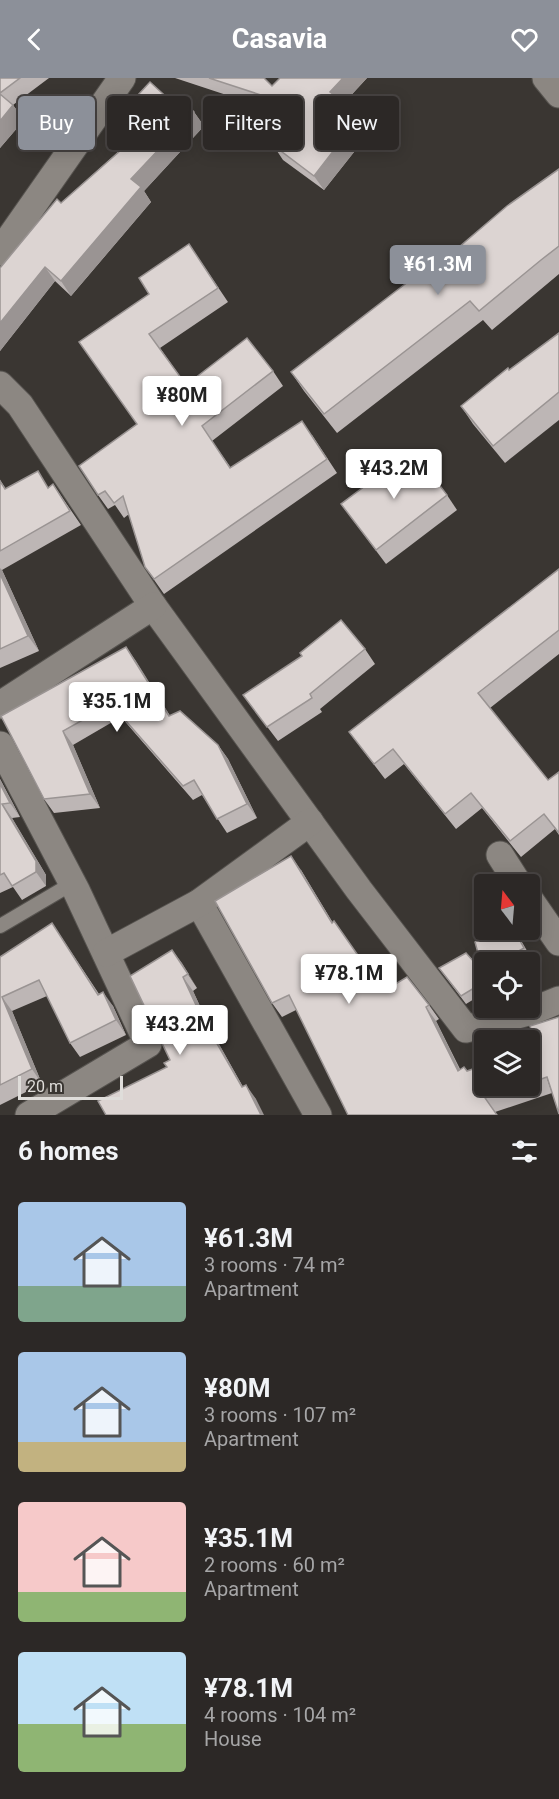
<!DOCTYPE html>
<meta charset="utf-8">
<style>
:root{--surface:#2c2826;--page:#34302e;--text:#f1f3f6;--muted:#a6a6a7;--line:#484443;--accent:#8c9099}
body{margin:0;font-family:Roboto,sans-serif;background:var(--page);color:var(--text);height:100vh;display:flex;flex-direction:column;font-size:22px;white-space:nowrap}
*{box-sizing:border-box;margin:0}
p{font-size:20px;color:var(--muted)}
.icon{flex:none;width:33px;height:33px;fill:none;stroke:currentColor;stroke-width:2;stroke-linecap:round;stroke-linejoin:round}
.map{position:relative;height:1037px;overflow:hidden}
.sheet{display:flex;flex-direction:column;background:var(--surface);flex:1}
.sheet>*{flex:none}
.banner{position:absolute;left:18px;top:18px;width:524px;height:54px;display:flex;gap:12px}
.needle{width:39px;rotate:344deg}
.buttons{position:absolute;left:474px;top:796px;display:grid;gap:12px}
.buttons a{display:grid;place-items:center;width:66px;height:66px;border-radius:6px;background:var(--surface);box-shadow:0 3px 15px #0003,0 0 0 2px var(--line);font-size:30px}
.scale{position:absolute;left:18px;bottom:15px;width:105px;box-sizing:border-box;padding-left:6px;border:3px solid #dfddda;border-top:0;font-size:16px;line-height:21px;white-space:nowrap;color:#dfddda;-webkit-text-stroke:4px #3a3632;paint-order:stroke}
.price{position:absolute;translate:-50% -51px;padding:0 14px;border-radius:6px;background:#fff;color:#222;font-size:20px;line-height:39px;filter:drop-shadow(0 2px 3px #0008)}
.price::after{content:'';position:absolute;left:50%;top:36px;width:18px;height:14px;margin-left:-9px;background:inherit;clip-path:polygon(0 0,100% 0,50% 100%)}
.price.current{background:var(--accent);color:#fff}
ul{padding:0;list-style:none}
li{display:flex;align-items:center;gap:18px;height:150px;padding:0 18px}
li span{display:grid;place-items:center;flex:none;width:168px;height:120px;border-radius:6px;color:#555}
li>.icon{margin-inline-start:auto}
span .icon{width:72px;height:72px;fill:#fffc;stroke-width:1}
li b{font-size:26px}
h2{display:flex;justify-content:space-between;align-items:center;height:72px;padding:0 18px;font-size:26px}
.tag{padding:0 21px;border-radius:6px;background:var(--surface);box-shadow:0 3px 15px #0003,0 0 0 2px var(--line);font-size:21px;line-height:54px}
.tag.current{background:var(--accent);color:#fff}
header{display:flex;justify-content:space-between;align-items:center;height:78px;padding:0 18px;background:var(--accent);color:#fff;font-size:27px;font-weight:700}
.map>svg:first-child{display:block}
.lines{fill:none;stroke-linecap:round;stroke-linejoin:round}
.lane-casing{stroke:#56534f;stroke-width:16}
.street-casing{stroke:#56534f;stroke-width:29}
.lane{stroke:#8c8782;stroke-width:14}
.street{stroke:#8c8782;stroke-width:27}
.wall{fill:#bdb6b5}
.shaded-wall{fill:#9a9493}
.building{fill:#dcd4d2;stroke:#9a9493;stroke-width:1.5}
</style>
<header><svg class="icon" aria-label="back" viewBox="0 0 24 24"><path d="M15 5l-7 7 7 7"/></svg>Casavia<svg class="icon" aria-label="heart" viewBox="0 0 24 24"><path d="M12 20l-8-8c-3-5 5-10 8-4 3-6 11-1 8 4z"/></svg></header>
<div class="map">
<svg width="559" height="1037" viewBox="0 0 559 1037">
<rect width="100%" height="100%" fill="#3a3632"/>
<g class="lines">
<g class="lane-casing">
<path id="lane" d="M0 848 73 805"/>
</g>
<g class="street-casing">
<g id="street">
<path d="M546 0 559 16"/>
<path d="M0 174 122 0"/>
<path d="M0 307 20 327 153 528 359 812 466 951 532 933 559 922"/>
<path d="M0 627 153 528"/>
<path d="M0 667 76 812 148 966 29 1037"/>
<path d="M500 777 519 807"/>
<path d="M530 822 559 864"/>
<path d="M199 825 318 1037"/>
<path d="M106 875 199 825 310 744"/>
</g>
</g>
<use href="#lane" class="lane"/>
<use href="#street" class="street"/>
</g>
<g class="wall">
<path d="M0 0H49L13 27 24 42 0 70Z"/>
<path d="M175 0H264L272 8 280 0H367L344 25 356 41 346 53 358 69 324 112 283 82 273 67 291 43 281 35Z"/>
<path d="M173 25 194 34 204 48 144 113 151 124 71 218 55 203 0 273V190L61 125 127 66 121 61 111 46Z"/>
<path d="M559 91V196L492 252 483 242 337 355 304 313 291 294 417 205Z"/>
<path d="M189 166 228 224 160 270 186 307 273 293 283 308 212 363 231 390 312 357 337 395 164 516 145 489 129 436 124 440 115 427 108 431 98 417 137 346 149 216Z"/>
<path d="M559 255V342L505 385 473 346 461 328Z"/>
<path d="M0 402 6 411 49 409 53 406 81 447 2 492 39 573 0 590Z"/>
<path d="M447 417 457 432 386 486 341 426Z"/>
<path d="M559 491V576L490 630 548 702 559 694V757L555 751 521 779 482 730 456 751 404 686 385 701 349 654Z"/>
<path d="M126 569 170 638 218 667 228 681 257 740 227 755 202 717 193 722 121 639 73 667 100 730 54 735 44 721 1 638Z"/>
<path d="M365 571 375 586 320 631 322 634 278 663 243 617Z"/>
<path d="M0 701 20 739 12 740 46 797V808L22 822 13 809 0 815Z"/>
<path d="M301 792 333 845 380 909 392 903 394 907 429 927 439 941 436 943 460 991 467 993 484 1008H530V971L536 968 552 1015 495 1034 296 932 282 939 272 925Z"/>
<path d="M52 845 99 916 113 928 126 957 80 979 70 965 47 918 12 933 42 1006 0 1027V879Z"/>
<path d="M495 852H515L530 878 517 885H484V915L466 926 439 890 466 875 483 893 475 864Z"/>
<path d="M172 872 197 910 193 913 211 952 243 1009 256 1021 167 989 170 982Z"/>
</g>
<g class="shaded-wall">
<path d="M343 0H367L340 29 330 14Z"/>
<path d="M346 26 356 41 343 57 333 43Z"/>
<path d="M13 27 24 42 0 70V43Z"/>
<path d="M194 34 204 48 144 113 151 124 71 218 61 203 131 101Z"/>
<path d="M348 54 358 69 324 112 314 98Z"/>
<path d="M45 189 55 203 0 273V245Z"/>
<path d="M0 490 2 492 39 573 28 558 0 496Z"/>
<path d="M126 569 136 583 179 652 169 638Z"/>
<path d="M63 653 73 667 100 730 90 716Z"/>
<path d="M218 667 228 681 257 740 247 726Z"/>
<path d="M0 701 20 739 10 725 0 706Z"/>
<path d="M2 726 12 740 46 797V808L36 794Z"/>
<path d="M291 778 301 792 341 859 332 845Z"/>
<path d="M172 872 182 885 197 910 188 896Z"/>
<path d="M183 899 193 913 211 952 251 1023 242 1009 201 938Z"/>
<path d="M103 914 113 928 126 957 116 942Z"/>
<path d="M2 919 12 933 42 1006 32 991Z"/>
<path d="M426 929 436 943 467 1007 458 993Z"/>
<path d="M246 1007 256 1021 264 1037H261Z"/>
</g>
<g class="building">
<path d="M0 0H20L0 15Z"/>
<path d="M209 0H264L272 8 280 0H343L330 14 346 26 333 43 348 54 314 98 273 67 295 39 270 20Z"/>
<path d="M150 4 173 25 180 19 194 34 131 101 141 109 61 203 45 189 0 245V190L57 121 61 125 130 64 111 46Z"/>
<path d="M0 16 13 27 0 43Z"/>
<path d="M559 91V168L541 182 479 233 470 223 324 336 291 294 413 200 417 205 507 128Z"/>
<path d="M189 166 218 210 149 256 186 307 247 260 273 293 202 348 230 390 302 343 327 381 154 501 145 489 123 418 114 425 105 413 98 417 79 388 137 346 79 264 149 216 139 200Z"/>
<path d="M559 255V314L493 368 461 328 508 290 509 292Z"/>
<path d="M413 372 447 417 376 472 341 426Z"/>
<path d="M38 393 48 410 53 406 70 433 0 473V403L5 411Z"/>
<path d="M559 491V552L478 615 548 702 559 694V755L544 736 510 763 471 715 445 736 393 671 374 686 349 654Z"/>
<path d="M0 496 28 558 0 571Z"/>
<path d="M341 542 365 571 310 616 312 620 267 649 243 617 302 578 300 575Z"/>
<path d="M126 569 169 638 180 633 218 667 247 726 217 741 194 702 183 708 111 626 63 653 90 716 44 721 1 638Z"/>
<path d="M0 706 10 725 2 726 36 783V794L12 808 4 795 0 797Z"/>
<path d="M291 778 332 845 334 843 380 909 392 903 394 907 407 899 429 927 426 929 458 993 464 989 467 993 484 987V1008H522L485 1020 497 1037H348L289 917 272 925 215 823Z"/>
<path d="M52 845 98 917 103 914 116 942 70 965 39 902 2 919 32 991 0 1007V879Z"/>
<path d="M495 852H514L524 870 498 885H484V893H483L475 864Z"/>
<path d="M172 872 188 896 183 899 201 938 242 1009 246 1007 261 1037H106L98 1023 167 989 164 985 170 982 130 898Z"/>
<path d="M466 875 484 895V904L461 918 439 890Z"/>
<path d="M559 939V1036L547 999 530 1005V971L536 968 530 948Z"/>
</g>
</svg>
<div class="buttons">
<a><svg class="needle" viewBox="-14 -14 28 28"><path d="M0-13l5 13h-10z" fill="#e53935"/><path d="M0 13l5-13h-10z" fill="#a6a6a7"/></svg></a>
<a><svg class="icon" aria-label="locate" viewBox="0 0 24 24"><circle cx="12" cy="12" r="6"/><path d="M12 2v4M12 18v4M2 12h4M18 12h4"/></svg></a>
<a><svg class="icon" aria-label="layers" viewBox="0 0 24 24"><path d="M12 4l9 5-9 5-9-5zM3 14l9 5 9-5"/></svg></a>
</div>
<div class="scale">20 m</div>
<b class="price current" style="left:438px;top:218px">¥61.3M</b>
<b class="price" style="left:182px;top:349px">¥80M</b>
<b class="price" style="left:394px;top:422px">¥43.2M</b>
<b class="price" style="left:117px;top:655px">¥35.1M</b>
<b class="price" style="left:349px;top:927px">¥78.1M</b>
<b class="price" style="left:180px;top:978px">¥43.2M</b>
<div class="banner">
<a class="tag current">Buy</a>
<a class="tag">Rent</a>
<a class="tag">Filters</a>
<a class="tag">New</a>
</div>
</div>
<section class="sheet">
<h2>6 homes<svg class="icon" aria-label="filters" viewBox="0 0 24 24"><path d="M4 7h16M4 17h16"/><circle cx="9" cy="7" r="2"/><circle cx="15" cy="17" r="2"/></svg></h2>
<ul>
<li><span style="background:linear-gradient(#a9c7e8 70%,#7fa58c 0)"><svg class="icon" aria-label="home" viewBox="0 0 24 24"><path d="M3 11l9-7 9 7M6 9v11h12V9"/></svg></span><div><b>¥61.3M</b><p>3 rooms · 74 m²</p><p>Apartment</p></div></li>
<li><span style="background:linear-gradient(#a9c7e8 75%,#c2b280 0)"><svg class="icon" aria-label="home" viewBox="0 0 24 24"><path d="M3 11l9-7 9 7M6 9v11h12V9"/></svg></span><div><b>¥80M</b><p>3 rooms · 107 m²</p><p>Apartment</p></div></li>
<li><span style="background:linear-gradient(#f6c9c9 75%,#8fb573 0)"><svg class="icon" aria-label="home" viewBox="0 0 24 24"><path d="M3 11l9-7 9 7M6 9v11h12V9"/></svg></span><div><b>¥35.1M</b><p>2 rooms · 60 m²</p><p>Apartment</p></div></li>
<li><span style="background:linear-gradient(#bfe0f5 60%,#8fb573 0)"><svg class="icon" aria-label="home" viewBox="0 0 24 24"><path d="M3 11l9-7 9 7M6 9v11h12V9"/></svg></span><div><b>¥78.1M</b><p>4 rooms · 104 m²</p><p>House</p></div></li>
</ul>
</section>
